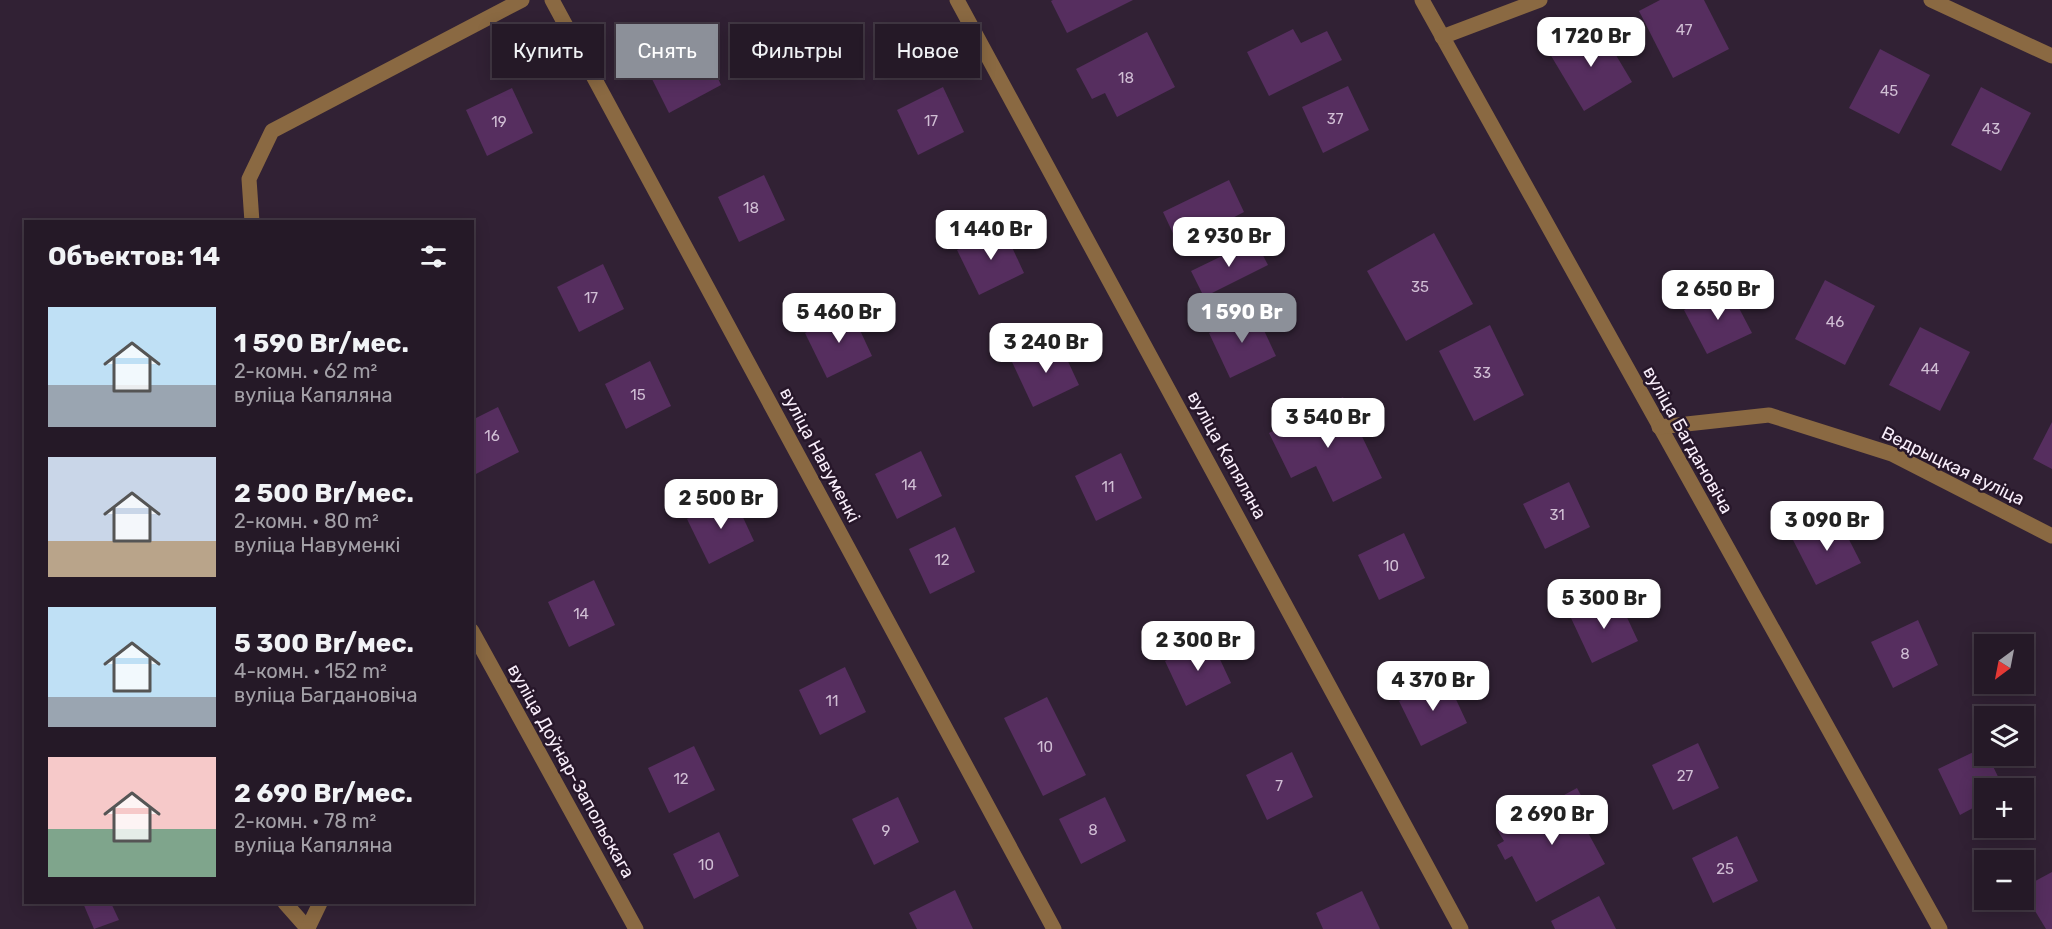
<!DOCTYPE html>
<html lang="ru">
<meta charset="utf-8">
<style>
:root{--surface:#251927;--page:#2d222f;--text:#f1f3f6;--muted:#a3a0a7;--line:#423844;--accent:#8c9099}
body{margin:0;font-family:Rubik,sans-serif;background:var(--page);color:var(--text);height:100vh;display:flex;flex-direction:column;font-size:22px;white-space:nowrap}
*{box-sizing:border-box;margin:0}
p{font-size:20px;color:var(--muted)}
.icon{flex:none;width:33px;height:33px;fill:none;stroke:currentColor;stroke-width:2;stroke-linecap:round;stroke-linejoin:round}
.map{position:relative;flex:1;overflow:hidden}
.panel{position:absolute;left:24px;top:220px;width:450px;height:684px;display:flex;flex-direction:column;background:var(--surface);border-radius:0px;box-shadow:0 3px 15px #0003,0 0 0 2px var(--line)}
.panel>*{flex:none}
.banner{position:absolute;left:492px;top:24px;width:570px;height:54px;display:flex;gap:12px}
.needle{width:39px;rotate:212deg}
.fabs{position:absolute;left:1974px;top:634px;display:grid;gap:12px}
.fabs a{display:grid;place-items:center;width:60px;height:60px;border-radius:0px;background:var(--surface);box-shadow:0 3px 15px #0003,0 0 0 2px var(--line);font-size:30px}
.price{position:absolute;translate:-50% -51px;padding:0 14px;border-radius:12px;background:#fff;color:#222;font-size:20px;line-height:39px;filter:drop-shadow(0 2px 3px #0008)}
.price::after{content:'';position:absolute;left:50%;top:36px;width:18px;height:14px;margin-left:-9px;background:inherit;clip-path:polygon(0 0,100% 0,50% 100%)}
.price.current{background:var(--accent);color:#fff}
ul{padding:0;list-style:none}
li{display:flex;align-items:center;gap:18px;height:150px;padding:0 24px}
li span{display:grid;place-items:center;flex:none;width:168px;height:120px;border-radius:0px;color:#555}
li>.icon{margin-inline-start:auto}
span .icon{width:72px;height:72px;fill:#fffc;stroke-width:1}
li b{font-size:26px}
h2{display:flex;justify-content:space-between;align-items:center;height:72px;padding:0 24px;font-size:26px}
.pill{padding:0 21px;border-radius:0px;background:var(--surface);box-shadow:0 3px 15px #0003,0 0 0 2px var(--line);font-size:21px;line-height:54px}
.pill.current{background:var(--accent);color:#fff}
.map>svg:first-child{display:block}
.building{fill:#562e5f}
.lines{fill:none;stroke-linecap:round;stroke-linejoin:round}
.service{stroke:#8a6942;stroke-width:15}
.minor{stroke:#8a6942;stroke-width:15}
.labels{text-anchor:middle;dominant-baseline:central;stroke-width:5;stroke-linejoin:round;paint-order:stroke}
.number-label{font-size:15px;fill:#d0bed4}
.street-label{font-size:18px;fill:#f9eefb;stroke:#27172a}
</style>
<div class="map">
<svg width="2052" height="929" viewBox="0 0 2052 929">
<rect width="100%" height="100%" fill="#312134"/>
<g class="building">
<path d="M1053 0H1133L1067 33 1051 1Z"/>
<path d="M1660 0H1704L1729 49 1673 78 1639 11Z"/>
<path d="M1598 25 1632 82 1584 111 1550 54Z"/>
<path d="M694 26 721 85 669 113 640 55Z"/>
<path d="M1293 29 1301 43 1327 31 1342 60 1269 96 1247 52Z"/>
<path d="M1147 32 1175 87 1117 117 1105 93 1092 99 1076 69Z"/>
<path d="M1880 49 1930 75 1899 134 1849 108Z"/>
<path d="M1348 86 1369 130 1323 153 1302 107Z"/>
<path d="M943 87 964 132 918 155 897 110Z"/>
<path d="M1981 87 2031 113 2001 171 1951 145Z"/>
<path d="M512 88 533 133 487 156 466 110Z"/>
<path d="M764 175 785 220 739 242 718 197Z"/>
<path d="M1229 180 1244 212 1221 224 1227 237 1202 249 1196 236 1178 244 1163 212Z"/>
<path d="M1003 228 1024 273 979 295 957 250Z"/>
<path d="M1434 233 1473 304 1406 341 1367 271Z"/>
<path d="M1255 240 1268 265 1204 297 1191 271Z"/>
<path d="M603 264 624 309 579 332 557 287Z"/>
<path d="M1825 280 1875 306 1845 365 1795 339Z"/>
<path d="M1728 287 1752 333 1707 354 1684 310Z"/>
<path d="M851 311 872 356 827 378 805 333Z"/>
<path d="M1255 311 1276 356 1230 378 1209 333Z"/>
<path d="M1490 325 1524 395 1474 421 1439 351Z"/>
<path d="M1920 327 1970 352 1940 411 1889 385Z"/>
<path d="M1058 340 1079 385 1033 407 1012 362Z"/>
<path d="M650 361 671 406 626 429 605 384Z"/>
<path d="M1343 397 1382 478 1333 502 1316 466 1291 478 1269 433Z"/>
<path d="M498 407 519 452 474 475 472 420Z"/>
<path d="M2052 422V469L2033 459Z"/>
<path d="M921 451 942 496 897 519 875 474Z"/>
<path d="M1121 453 1142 498 1096 521 1075 476Z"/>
<path d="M1569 482 1590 527 1545 549 1523 504Z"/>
<path d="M733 496 754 541 709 564 687 519Z"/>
<path d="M1838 518 1861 563 1816 585 1793 540Z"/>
<path d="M955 527 975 572 930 594 909 549Z"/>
<path d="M1404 533 1425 578 1379 600 1358 555Z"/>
<path d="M594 580 615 625 569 647 548 602Z"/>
<path d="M1617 596 1638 641 1592 663 1571 618Z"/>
<path d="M1918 620 1938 665 1893 688 1871 642Z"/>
<path d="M1210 638 1231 683 1186 706 1165 661Z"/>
<path d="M845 667 866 712 820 735 799 690Z"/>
<path d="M1446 678 1467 723 1421 746 1399 701Z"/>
<path d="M1047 697 1086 775 1043 796 1004 718Z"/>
<path d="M1698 743 1719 788 1673 810 1652 765Z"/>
<path d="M694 746 715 790 669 813 648 768Z"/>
<path d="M1984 747V756H1988L2004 789H1984V802L1960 815 1938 769Z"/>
<path d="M1292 752 1313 797 1267 820 1246 775Z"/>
<path d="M1577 788 1590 812 1580 818 1605 864 1536 902 1512 856 1505 860 1497 845 1504 841 1498 831Z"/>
<path d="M898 797 919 842 874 865 852 819Z"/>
<path d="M1105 797 1126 841 1081 864 1059 819Z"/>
<path d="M719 832 739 876 694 899 673 854Z"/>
<path d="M1737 836 1758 881 1713 903 1692 858Z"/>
<path d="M2052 872V929H2046L2024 893V887Z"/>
<path d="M955 890 973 929H917L909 913Z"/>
<path d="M1362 891 1380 929H1323L1316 913Z"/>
<path d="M1599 896 1616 929H1555L1551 921Z"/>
<path d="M83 903H111L119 920 94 929Z"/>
</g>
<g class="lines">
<g class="service">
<path d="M285 903 308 929"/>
<path d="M308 928 320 903"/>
</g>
<g class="minor">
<path d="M552 0 1054 929"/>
<path d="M957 0 1461 929"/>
<path d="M1422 0 1940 929"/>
<path d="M1931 0 2052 56"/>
<path d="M1442 37 1540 0"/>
<path d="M252 222 249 179 272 131 522 0"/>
<path d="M1659 427 1769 415 1892 454 2052 536"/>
<path d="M472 631 636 929"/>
</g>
</g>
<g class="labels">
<g class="number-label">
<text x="1684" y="30">47</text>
<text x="1126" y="78">18</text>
<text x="1889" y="91">45</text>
<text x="1335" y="119">37</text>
<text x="931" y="121">17</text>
<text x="499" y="122">19</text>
<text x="1991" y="129">43</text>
<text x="751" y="208">18</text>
<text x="1420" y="287">35</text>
<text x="591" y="298">17</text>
<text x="1835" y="322">46</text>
<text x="1930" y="369">44</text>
<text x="1482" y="373">33</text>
<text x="638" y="395">15</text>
<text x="492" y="436">16</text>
<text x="909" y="485">14</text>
<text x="1108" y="487">11</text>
<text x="1557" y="515">31</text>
<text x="942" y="560">12</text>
<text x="1391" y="566">10</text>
<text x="581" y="614">14</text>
<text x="1905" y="654">8</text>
<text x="832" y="701">11</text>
<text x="1045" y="747">10</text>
<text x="1685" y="776">27</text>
<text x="681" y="779">12</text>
<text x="1279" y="786">7</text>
<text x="1093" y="830">8</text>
<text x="886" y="831">9</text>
<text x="706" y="865">10</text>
<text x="1725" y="869">25</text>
</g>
<g class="street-label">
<text transform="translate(1688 440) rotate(61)">вуліца Багдановіча</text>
<text transform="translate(820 455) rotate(62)">вуліца Навуменкі</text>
<text transform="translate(1227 455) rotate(61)">вуліца Капяляна</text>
<text transform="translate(1953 466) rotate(26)">Ведрыцкая вуліца</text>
<text transform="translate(571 771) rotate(61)">вуліца Доўнар-Запольскага</text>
</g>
</g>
</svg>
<div class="fabs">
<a><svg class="needle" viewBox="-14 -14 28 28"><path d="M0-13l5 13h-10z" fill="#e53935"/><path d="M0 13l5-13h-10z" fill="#a3a0a7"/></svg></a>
<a><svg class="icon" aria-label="layers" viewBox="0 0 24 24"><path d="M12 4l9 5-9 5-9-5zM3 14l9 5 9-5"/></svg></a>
<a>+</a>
<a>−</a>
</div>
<b class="price" style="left:1591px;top:68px">1 720 Br</b>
<b class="price" style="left:991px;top:261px">1 440 Br</b>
<b class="price" style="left:1229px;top:268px">2 930 Br</b>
<b class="price" style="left:1718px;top:321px">2 650 Br</b>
<b class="price" style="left:839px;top:344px">5 460 Br</b>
<b class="price current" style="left:1242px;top:344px">1 590 Br</b>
<b class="price" style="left:1046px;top:374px">3 240 Br</b>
<b class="price" style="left:1328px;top:449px">3 540 Br</b>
<b class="price" style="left:721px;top:530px">2 500 Br</b>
<b class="price" style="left:1827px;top:552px">3 090 Br</b>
<b class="price" style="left:1604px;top:630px">5 300 Br</b>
<b class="price" style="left:1198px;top:672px">2 300 Br</b>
<b class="price" style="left:1433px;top:712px">4 370 Br</b>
<b class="price" style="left:1552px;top:846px">2 690 Br</b>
<div class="banner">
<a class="pill">Купить</a>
<a class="pill current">Снять</a>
<a class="pill">Фильтры</a>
<a class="pill">Новое</a>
</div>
<section class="panel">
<h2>Объектов: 14<svg class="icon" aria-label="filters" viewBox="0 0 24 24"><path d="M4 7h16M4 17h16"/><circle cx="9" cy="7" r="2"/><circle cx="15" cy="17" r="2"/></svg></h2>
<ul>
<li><span style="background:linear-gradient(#bfe0f5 65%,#9aa5b1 0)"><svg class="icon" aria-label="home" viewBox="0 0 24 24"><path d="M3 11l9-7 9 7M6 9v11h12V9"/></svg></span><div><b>1 590 Br/мес.</b><p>2-комн. · 62 m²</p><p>вуліца Капяляна</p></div></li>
<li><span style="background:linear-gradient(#c9d6e8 70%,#b9a48a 0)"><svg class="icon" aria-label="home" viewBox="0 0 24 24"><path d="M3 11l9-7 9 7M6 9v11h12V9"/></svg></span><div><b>2 500 Br/мес.</b><p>2-комн. · 80 m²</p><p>вуліца Навуменкі</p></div></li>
<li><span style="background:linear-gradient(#bfe0f5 75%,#9aa5b1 0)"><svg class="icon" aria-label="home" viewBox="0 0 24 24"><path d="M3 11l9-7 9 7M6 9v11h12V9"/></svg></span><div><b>5 300 Br/мес.</b><p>4-комн. · 152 m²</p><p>вуліца Багдановіча</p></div></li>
<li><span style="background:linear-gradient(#f6c9c9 60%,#7fa58c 0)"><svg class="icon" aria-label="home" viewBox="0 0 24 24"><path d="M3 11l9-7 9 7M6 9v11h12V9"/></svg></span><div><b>2 690 Br/мес.</b><p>2-комн. · 78 m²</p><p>вуліца Капяляна</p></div></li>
</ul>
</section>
</div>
